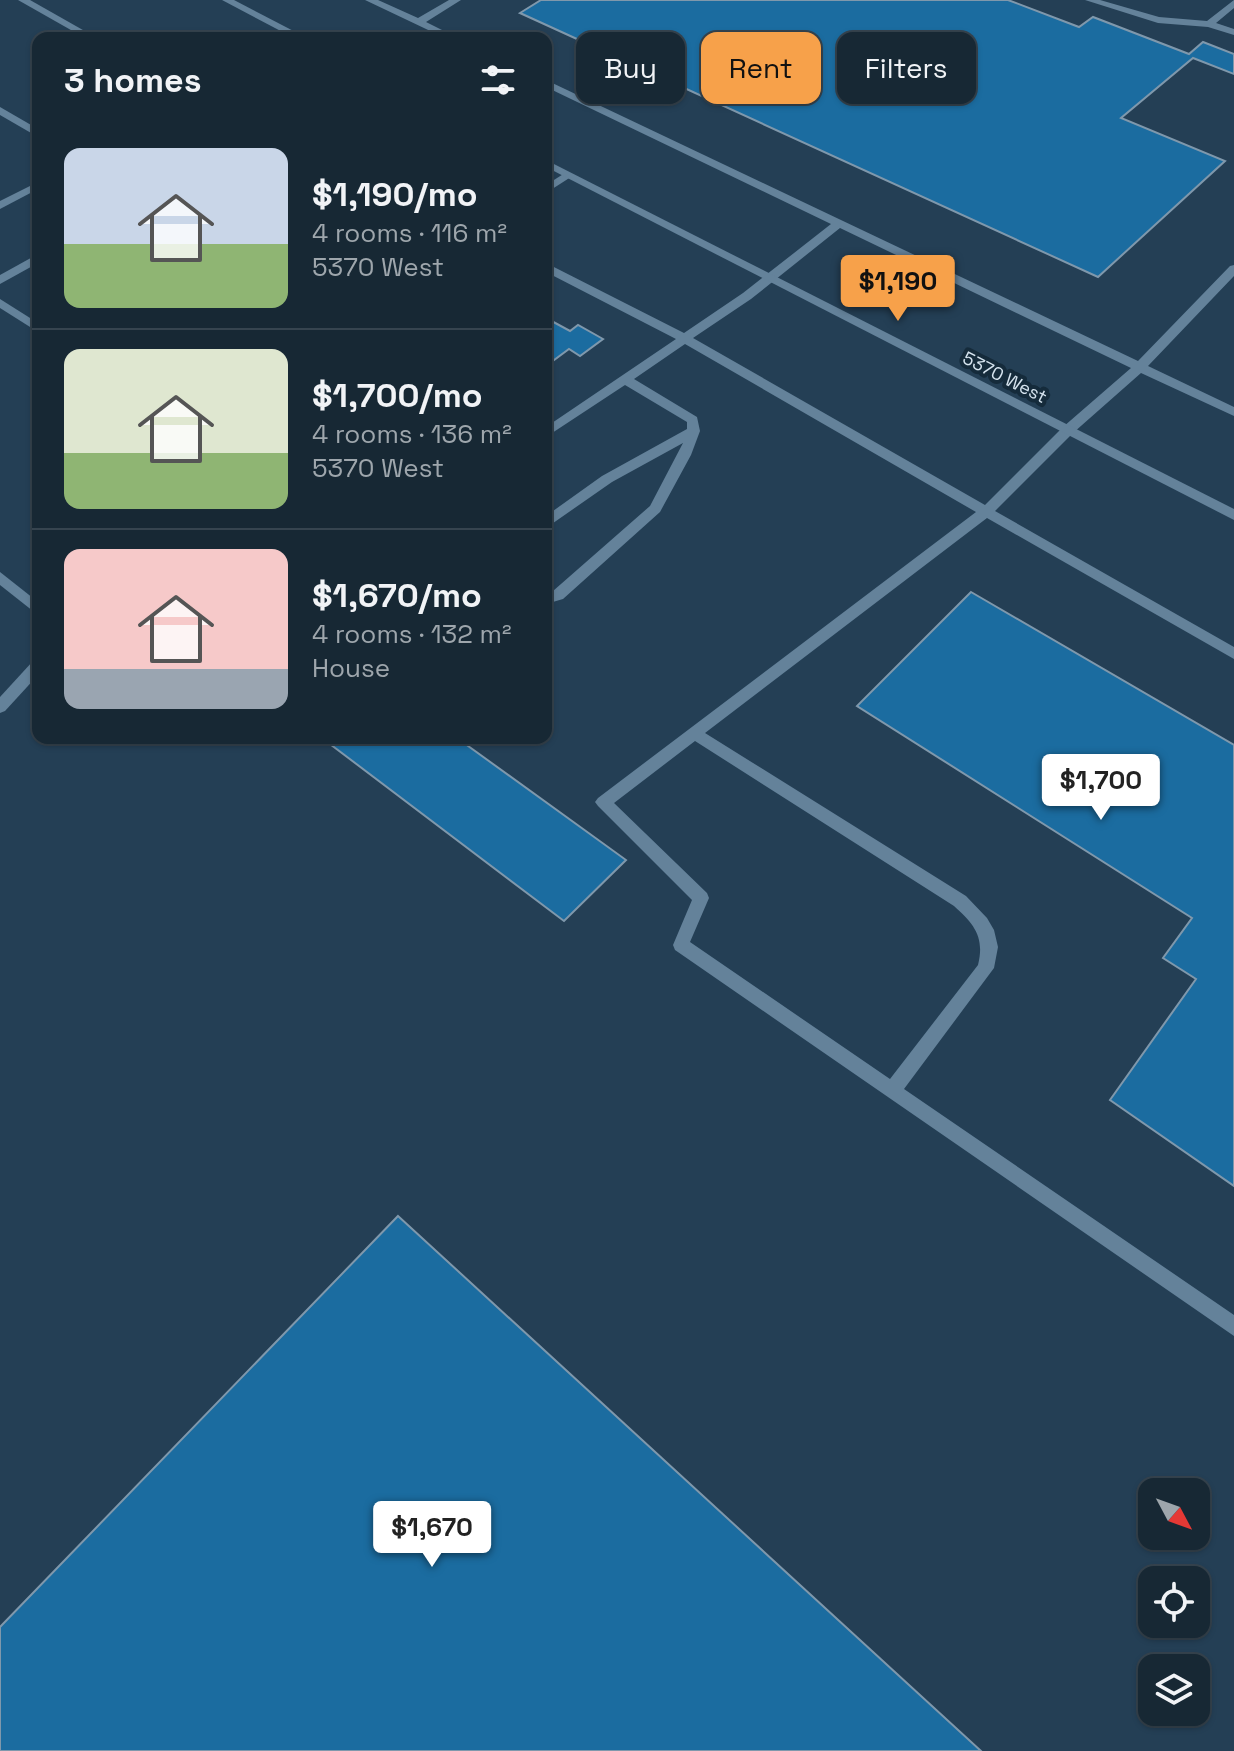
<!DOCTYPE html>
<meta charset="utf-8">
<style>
:root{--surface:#172834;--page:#20303c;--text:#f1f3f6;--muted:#9ea6ac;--line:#36444f;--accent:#f7a14a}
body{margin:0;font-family:"Space Grotesk",sans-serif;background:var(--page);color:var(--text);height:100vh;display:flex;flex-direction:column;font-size:30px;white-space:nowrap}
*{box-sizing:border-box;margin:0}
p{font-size:26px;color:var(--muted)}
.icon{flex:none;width:44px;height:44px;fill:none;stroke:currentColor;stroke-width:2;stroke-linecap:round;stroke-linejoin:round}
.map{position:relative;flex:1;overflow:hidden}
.drawer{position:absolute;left:32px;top:32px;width:520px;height:712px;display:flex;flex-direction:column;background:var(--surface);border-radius:16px;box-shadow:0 2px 6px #0004,0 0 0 2px var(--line)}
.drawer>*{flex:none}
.top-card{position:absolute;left:576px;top:32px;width:538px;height:72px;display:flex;gap:16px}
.needle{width:52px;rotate:131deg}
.fabs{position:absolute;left:1138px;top:1478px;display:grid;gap:16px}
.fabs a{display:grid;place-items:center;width:72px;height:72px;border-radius:16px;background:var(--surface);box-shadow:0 2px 6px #0004,0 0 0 2px var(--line);font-size:40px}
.price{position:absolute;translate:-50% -68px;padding:0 18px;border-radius:8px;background:#fff;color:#222;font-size:26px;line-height:52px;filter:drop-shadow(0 2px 4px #0008)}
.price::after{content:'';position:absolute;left:50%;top:48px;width:24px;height:18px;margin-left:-12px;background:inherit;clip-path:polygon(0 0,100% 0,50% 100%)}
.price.on{background:var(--accent);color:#111}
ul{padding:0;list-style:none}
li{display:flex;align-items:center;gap:24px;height:200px;padding:0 32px}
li+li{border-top:2px solid var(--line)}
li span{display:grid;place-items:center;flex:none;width:224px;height:160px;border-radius:16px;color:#555}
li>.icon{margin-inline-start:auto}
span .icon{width:96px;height:96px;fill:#fffc;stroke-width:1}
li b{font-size:34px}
h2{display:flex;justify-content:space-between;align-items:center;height:96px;padding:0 32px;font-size:34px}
.pill{padding:0 28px;border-radius:16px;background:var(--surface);box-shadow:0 2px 6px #0004,0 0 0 2px var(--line);font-size:28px;line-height:72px}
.pill.on{background:var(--accent);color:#111}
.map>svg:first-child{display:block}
.built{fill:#243f55;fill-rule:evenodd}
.building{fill:#1b6ca0;stroke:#7f98ac;stroke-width:2}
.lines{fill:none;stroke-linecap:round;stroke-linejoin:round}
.service{fill:#64829a;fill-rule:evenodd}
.tertiary{fill:#64829a;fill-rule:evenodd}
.labels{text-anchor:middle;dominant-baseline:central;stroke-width:8;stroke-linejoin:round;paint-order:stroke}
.far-street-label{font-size:18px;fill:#d6e4ef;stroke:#152b3b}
</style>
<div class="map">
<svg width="1234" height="1751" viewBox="0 0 1234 1751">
<rect width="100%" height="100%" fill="#1f3546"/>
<path class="built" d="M0 0H1234V1751H0ZM38 38H546V738H38ZM1152 1492H1196V1536H1152ZM1152 1580H1196V1624H1152ZM1152 1668H1196V1712H1152Z"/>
<g class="building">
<path d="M541 0H1008L1079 27 1093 17 1189 54 1203 42 1234 54V74L1193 58 1121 118 1225 161 1098 277 520 13Z"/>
<path d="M546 318 570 331 578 325 603 339 580 356 569 349 546 366Z"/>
<path d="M971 592 1234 745V1186L1110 1100 1196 979 1163 958 1192 918 857 706Z"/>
<path d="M322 738H457L626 860 564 921Z"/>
<path d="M398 1216 981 1751H0V1627Z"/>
</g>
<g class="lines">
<g class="service">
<path d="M18 0H30L97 38H85Z"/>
<path d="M365 0H378L418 18 449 0H461L426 22 458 38H445Z"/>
<path d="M1085 0H1100L1159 17 1207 21 1234 0V8L1216 23 1234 29V35L1208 27 1158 23Z"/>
<path d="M546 80 1138 361 1230 266 1234 265V276L1148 366 1234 407V416L1141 373 1073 433 995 511 1234 647V659L987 518 705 733 966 896 987 918 994 930 998 947 994 968 904 1089 1234 1315V1336L675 950 673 945 692 900 598 806 595 802 598 798 976 512 685 344 634 379 697 417 700 431 691 455 660 512 563 599 546 604V594L553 591 650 506 683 443 612 482 546 528V516L602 476 687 429V422L625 385 546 437V427L676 339 546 272V263L684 333 743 293 831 224 546 87ZM840 228 1131 368 1063 427 985 505 693 338 751 299ZM695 741 954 906C974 924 985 937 978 965L890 1079 690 942 709 898 707 893 614 803Z"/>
<path d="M0 107 38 129V137L0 115Z"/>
<path d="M565 173 574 175 546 193V185Z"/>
<path d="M38 182V189L0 209V201Z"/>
<path d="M38 254V263L0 284V275Z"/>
<path d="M0 299 38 323V332L0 308Z"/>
<path d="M0 572 38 602V615L0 585Z"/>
<path d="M38 659V675L5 711 0 713V697L33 661Z"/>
</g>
<g class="tertiary">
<path d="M222 0H234L307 38H294Z"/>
<path d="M546 160 1234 509V520L546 167Z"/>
</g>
</g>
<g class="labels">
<g class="far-street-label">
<text transform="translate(1005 377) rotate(27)">5370 West</text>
</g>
</g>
</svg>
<div class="fabs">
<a><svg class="needle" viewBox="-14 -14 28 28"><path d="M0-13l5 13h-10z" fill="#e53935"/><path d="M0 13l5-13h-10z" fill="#9ea6ac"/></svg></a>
<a><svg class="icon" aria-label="locate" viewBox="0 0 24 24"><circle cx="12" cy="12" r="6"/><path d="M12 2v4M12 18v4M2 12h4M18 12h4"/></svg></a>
<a><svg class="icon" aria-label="layers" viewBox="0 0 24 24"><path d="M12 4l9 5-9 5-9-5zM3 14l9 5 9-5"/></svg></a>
</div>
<b class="price on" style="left:898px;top:323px">$1,190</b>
<b class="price" style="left:1101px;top:822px">$1,700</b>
<b class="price" style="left:432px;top:1569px">$1,670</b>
<div class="top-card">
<a class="pill">Buy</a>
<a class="pill on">Rent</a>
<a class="pill">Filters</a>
</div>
<section class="drawer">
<h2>3 homes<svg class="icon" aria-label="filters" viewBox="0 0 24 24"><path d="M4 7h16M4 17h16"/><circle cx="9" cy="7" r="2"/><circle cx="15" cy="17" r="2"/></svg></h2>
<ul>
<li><span style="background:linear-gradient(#c9d6e8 60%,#8fb573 0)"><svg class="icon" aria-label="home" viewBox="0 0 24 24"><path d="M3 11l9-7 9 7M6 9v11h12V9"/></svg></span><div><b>$1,190/mo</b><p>4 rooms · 116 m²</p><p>5370 West</p></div></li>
<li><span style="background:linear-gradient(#dfe7d0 65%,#8fb573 0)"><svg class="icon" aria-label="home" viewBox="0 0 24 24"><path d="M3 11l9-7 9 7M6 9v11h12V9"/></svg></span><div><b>$1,700/mo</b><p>4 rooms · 136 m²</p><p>5370 West</p></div></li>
<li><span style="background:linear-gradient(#f6c9c9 75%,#9aa5b1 0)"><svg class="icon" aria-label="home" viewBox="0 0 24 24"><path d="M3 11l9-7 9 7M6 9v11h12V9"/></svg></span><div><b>$1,670/mo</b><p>4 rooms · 132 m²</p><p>House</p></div></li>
</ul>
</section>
</div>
